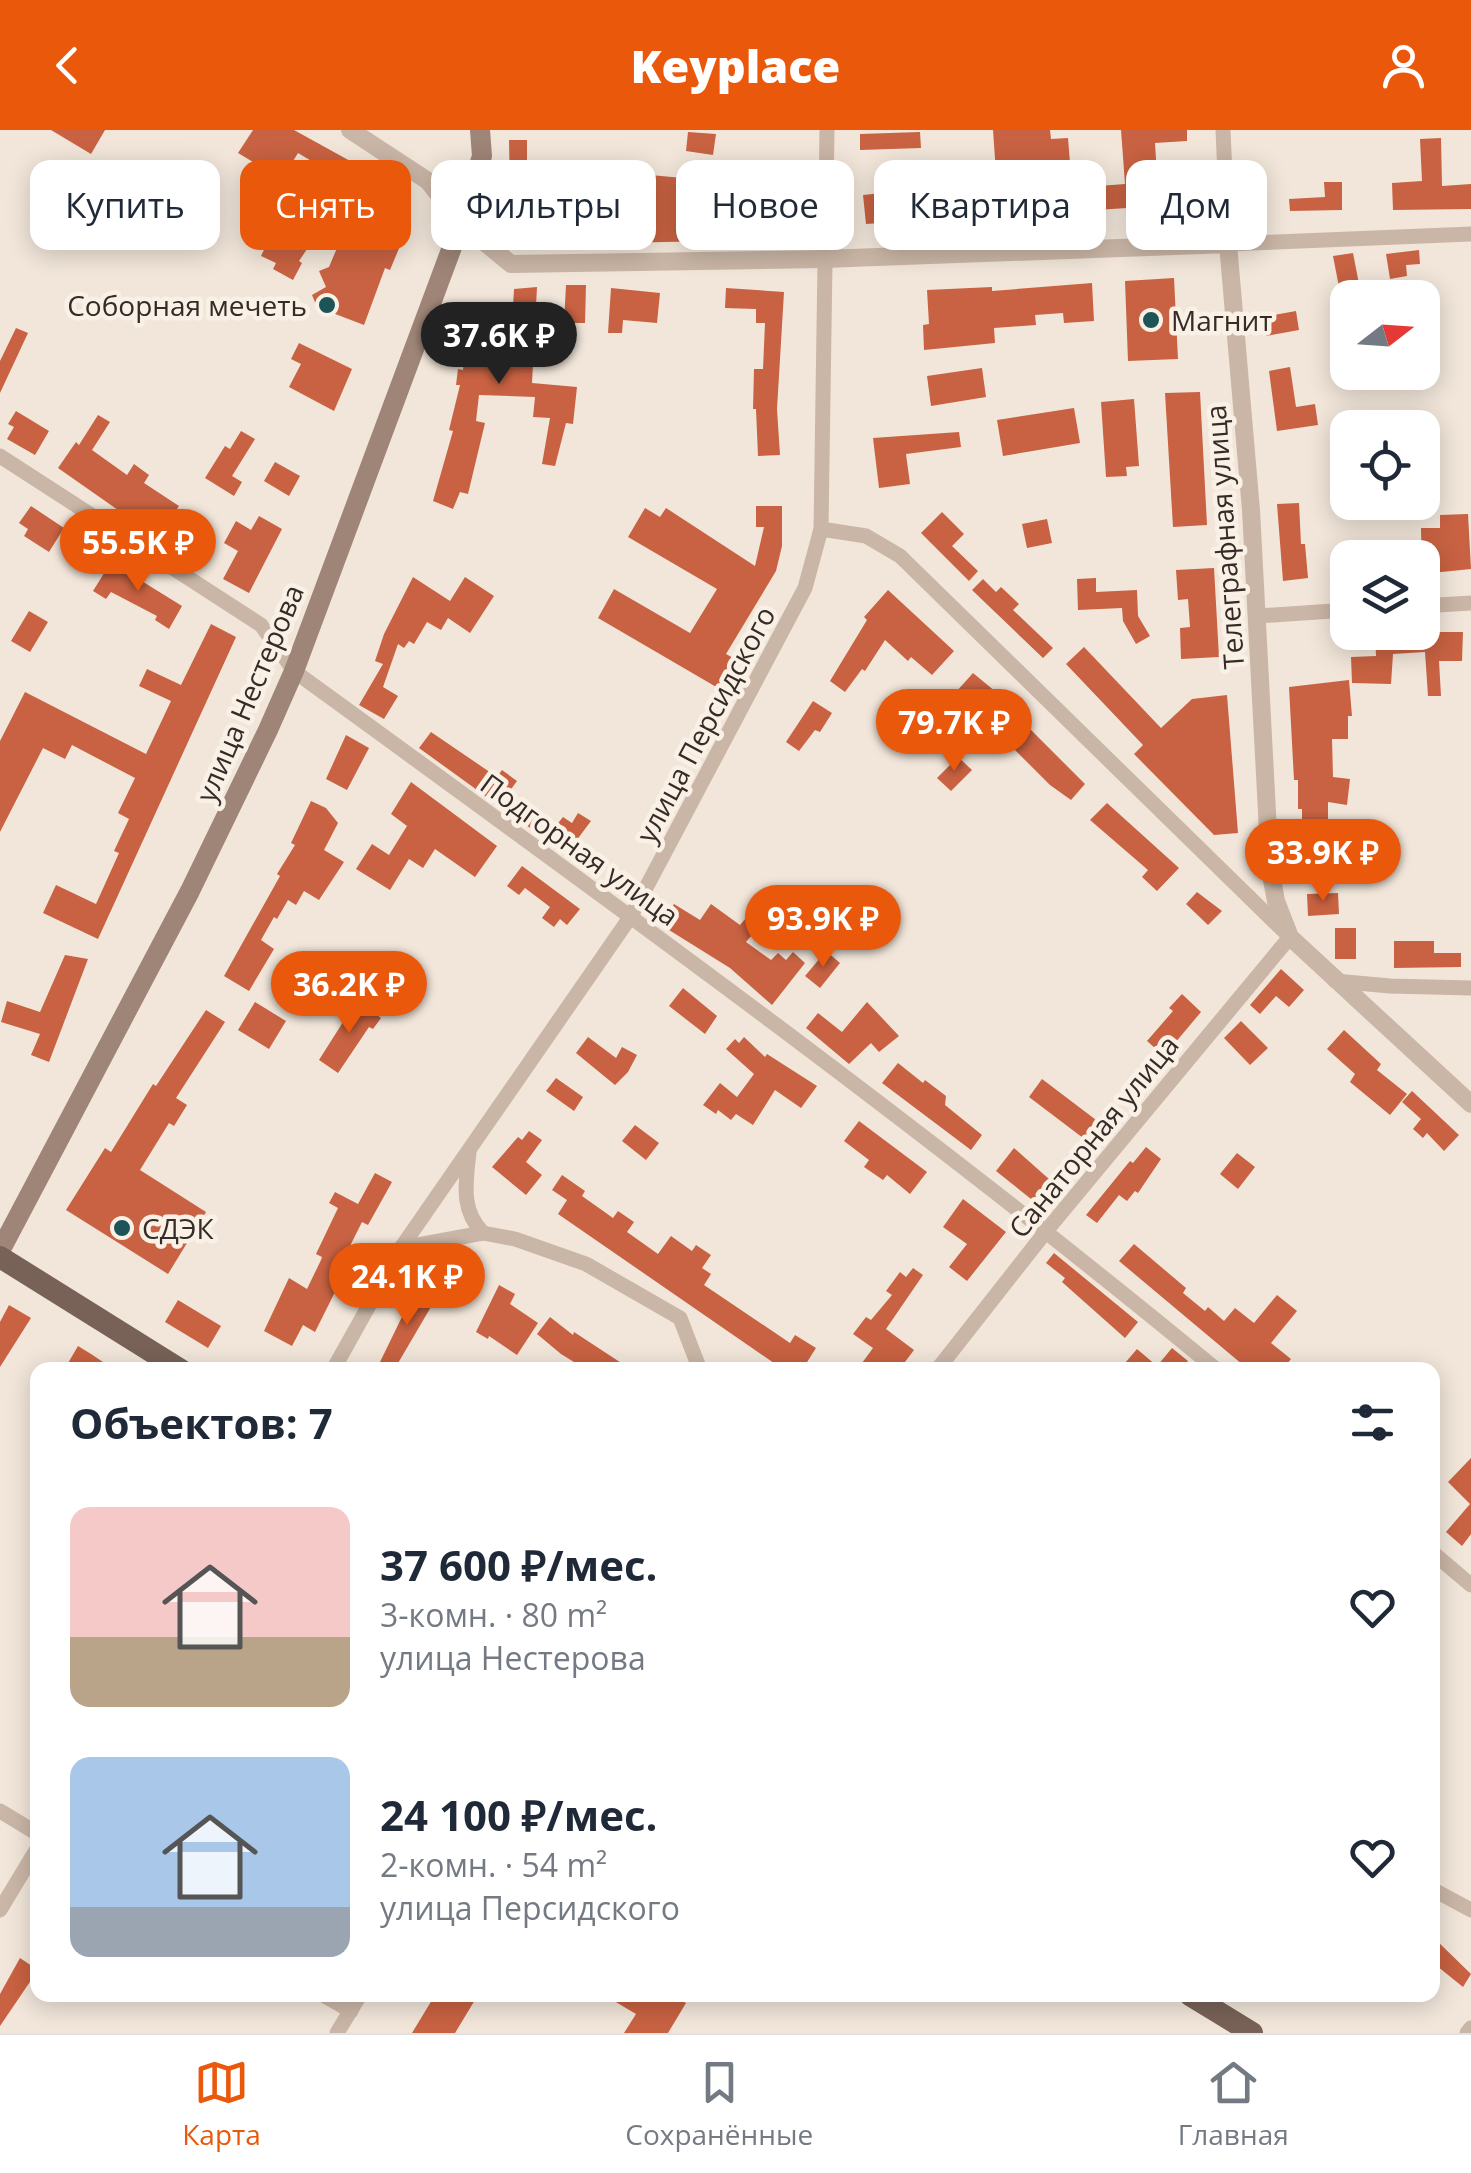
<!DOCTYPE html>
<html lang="ru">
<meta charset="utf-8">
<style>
:root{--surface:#fff;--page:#f6f6f7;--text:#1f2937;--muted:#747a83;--line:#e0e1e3;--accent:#ea580c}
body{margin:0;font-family:"Open Sans",sans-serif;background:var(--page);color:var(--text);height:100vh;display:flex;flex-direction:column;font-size:38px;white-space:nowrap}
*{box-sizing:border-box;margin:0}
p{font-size:32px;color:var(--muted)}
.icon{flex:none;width:55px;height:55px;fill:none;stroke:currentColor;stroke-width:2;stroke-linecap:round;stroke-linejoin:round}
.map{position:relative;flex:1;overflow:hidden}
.panel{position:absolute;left:30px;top:1232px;width:1410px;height:640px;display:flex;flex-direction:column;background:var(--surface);border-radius:20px;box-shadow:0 5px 25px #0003}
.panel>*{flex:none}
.guide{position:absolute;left:30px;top:30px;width:1412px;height:90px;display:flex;gap:20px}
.needle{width:65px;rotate:73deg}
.tools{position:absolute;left:1330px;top:150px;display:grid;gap:20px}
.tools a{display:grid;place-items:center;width:110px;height:110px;border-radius:20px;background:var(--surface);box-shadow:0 5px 25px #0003;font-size:50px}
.price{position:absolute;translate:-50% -85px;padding:0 22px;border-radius:35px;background:var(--accent);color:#fff;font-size:32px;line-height:65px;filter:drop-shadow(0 2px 5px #0008)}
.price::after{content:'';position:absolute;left:50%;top:60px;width:30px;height:22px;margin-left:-15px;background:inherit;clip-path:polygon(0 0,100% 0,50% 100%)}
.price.active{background:#222;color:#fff}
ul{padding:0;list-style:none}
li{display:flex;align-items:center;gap:30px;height:250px;padding:0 40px}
li span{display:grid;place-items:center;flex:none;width:280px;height:200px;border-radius:20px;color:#555}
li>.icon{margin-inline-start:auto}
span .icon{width:120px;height:120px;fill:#fffc;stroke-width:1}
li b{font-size:42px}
h2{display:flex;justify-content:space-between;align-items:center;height:120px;padding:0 40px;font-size:42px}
.chip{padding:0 35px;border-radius:20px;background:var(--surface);box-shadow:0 5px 25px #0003;font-size:35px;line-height:90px}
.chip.active{background:var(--accent);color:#fff}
header{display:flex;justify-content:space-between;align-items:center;height:130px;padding:0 40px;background:var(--accent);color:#fff;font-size:45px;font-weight:800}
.dock{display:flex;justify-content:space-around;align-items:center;height:140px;border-top:2px solid var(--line);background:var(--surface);font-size:28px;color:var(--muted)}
.dock a{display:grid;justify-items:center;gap:5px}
.dock .active{color:var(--accent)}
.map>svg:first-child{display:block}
.building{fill:#c86242}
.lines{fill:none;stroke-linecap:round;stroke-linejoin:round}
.minor{stroke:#cab6a6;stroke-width:15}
.tertiary{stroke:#cab6a6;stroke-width:18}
.secondary{stroke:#9e8577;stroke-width:20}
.primary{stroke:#786257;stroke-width:22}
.poi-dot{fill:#1c5458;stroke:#faf1e6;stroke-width:4}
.labels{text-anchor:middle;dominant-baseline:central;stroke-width:9;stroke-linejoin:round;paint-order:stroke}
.poi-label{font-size:28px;fill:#362b27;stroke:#faf1e6;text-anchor:start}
.street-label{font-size:28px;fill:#362b27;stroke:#faf1e6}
</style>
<header><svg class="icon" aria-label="back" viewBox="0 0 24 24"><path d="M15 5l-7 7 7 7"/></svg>Keyplace<svg class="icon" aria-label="person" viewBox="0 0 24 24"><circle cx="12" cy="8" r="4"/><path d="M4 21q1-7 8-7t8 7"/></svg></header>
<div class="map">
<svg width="1471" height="1903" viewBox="0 0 1471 1903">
<rect width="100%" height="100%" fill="#f2e6da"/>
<g class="building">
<path d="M51 0H105L91 24Z"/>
<path d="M253 0H294L361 37 347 58 327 47 330 42 298 23 282 49 238 23Z"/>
<path d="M993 0H1050L1051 9 1068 8 1072 58 1125 54 1121 0H1187V11L1155 13 1159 76 1017 85 1014 42 996 43Z"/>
<path d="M688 2 716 4 713 25 686 21Z"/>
<path d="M920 2 921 18 860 20V4Z"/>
<path d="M1441 8 1442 56 1471 54V79L1393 80 1392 53 1422 51 1420 9Z"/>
<path d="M509 10H527V63H510Z"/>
<path d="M777 31V40H805V52L761 53V32Z"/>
<path d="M553 39 572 40 570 85 551 84Z"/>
<path d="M650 45 694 49V87H711V111L572 114 571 87 620 86V90L646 91Z"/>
<path d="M1324 52H1342V80L1290 81 1289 69 1325 67Z"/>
<path d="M892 62 895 92 866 94 863 65Z"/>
<path d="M307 74 328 88 299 131 302 133 293 150 273 139 276 133 261 126 269 109 280 115Z"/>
<path d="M761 86 786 87V107L760 106Z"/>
<path d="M348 92 400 116 390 140 385 138 364 195 317 177 312 165 326 157 319 141 329 137Z"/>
<path d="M1419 120 1420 134 1406 135 1407 146 1390 149 1386 124Z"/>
<path d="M1353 123 1359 154 1339 157 1333 126Z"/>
<path d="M1174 148 1178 229 1128 231 1125 151Z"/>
<path d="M1092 153 1094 191 1064 193 1063 183 1035 185 1036 195 994 198 995 213 924 220 923 195 929 194 927 160 992 157V161Z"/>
<path d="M566 155H586L585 193H564Z"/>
<path d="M537 157 532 253 577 257 573 294 566 293 555 336 542 334 550 288 533 287 535 267 479 265 476 291 485 293 468 364 460 362 453 379 433 371 453 301 449 300 460 255H456L458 239 463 240 470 172 513 177 514 159Z"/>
<path d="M611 158 660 163 657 193 623 190 622 203H608Z"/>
<path d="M726 158 784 162 777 279 780 325 758 326 756 279H753L754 239H763L765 193H756V179L725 178Z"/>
<path d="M1296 181 1299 200 1266 206 1263 187Z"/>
<path d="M16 198 28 203 0 263V231Z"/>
<path d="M299 213 352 239 334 281 289 257 301 234 291 229Z"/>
<path d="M1290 237 1296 277 1315 274 1318 295 1277 301 1269 241Z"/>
<path d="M982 238 986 267 931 276 927 246Z"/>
<path d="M1200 262 1207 395 1173 397 1165 263Z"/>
<path d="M1134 269 1139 336 1126 337 1127 346 1106 347 1101 272Z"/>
<path d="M1074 278 1080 313 1003 326 997 290Z"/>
<path d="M16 281 49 301 35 325 7 309 14 297 8 294Z"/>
<path d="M98 285 110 292 92 320 127 345 134 334 149 345 144 353 179 376 158 408 58 338 76 312 79 315Z"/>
<path d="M241 301 255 309 232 346 242 352 234 366 205 348 225 316 230 319Z"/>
<path d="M959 302 961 317 906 324 910 354 879 358 873 308Z"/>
<path d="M275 332 300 346 289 366 264 351Z"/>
<path d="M1299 373 1301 414H1305L1308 448 1283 451 1277 374Z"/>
<path d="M31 376 64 398 49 422 24 406 28 399 19 393Z"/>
<path d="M756 376H782V416L776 441 726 524 735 529 718 558 598 488 614 459 690 503 717 459 628 407 645 378 660 387 666 378 755 436 764 397H756Z"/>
<path d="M942 382 964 404 952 416 978 441 969 451 921 403Z"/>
<path d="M1468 384 1471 439 1422 444 1421 398H1440V385Z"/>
<path d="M259 386 282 399 249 463 223 449 238 421 224 413 236 391 251 400Z"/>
<path d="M1047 389 1052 413 1027 418 1022 394Z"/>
<path d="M111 432 182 476 169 499 155 490 157 486 111 462 106 469 93 461Z"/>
<path d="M1214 438 1219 527 1181 529 1180 498 1190 497 1188 469 1178 470 1176 440Z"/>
<path d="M413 447 450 471 465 447 494 466 470 503 448 488 441 500 427 492 414 514 409 511 404 518 398 514 383 557 398 566 384 589 359 575 383 534 375 531 384 504Z"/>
<path d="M1096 448V462L1137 460 1138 486 1150 506 1136 514 1123 491 1122 478 1078 480 1077 449Z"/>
<path d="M983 449 996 462 1001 457 1019 474 1013 480 1053 518 1043 528 972 460Z"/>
<path d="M888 460 954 521 932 545 911 527 908 531 885 510 865 541 862 539 845 562 830 551 867 490 864 487Z"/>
<path d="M29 481 48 492 30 522 11 511Z"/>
<path d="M211 494 236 507 98 809 43 783 56 755 96 774 119 723 114 721 129 689 118 683 135 648 72 615 65 629 43 618 0 702V611L25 562 146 624 171 571 139 556 147 539 181 555Z"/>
<path d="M1375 502H1463L1462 531H1439L1441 566H1428L1425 522 1393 524 1391 554 1352 553 1351 527 1376 526Z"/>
<path d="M1084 517 1161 598 1192 569 1227 565 1238 703 1214 705 1134 624 1143 615 1066 534Z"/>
<path d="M973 543 1013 576 1010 579 1085 654 1071 670 1050 655 1010 615 1012 613 956 562Z"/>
<path d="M1349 550 1352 586H1348V609H1332L1333 647 1350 649 1347 675 1328 672V723L1302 722V679H1298V650H1294L1289 557Z"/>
<path d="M813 571 832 583 820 602 815 600 799 621 786 612Z"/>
<path d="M431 602 497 647 502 640 517 651 509 662 505 659 495 673 419 618Z"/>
<path d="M346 605 369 618 347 660 326 649Z"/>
<path d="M958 627 972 640 951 661 937 648Z"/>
<path d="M411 652 497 716 475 747 435 719 423 738 409 729 390 760 356 739 372 714 389 725 407 696 391 684Z"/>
<path d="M311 671 326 678 338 693 324 720 344 732 319 770 304 761 296 775 288 770 277 789 274 787 261 810 274 819 249 861 224 846 280 746 277 744 295 715 291 713Z"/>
<path d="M1107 673 1179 738 1157 761 1142 747 1148 740 1090 690Z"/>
<path d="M521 674 555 697 563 687 572 693 578 683 591 691 567 723 520 691 522 688 515 683Z"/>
<path d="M522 736 580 779 567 795 560 789 554 797 542 788 550 777 525 758 519 765 507 756Z"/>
<path d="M835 759 854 772 842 791 822 779Z"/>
<path d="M1197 762 1222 781 1208 795 1186 774Z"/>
<path d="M1338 763 1339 784 1308 786 1307 764Z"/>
<path d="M674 774 700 790 711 774 740 795 751 782 763 792 746 812 771 830 778 823 786 830 793 822 805 833 772 875 730 838 661 795Z"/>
<rect x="1335" y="798" width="21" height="31"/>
<path d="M1394 811H1434V823H1461V837L1394 838Z"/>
<path d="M826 821 840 833 820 858 805 846Z"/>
<path d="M65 825 88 829 49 932 31 925 40 904 1 892 7 871 40 882Z"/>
<path d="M1281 839 1304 860 1289 877 1276 866 1260 884 1250 875Z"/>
<path d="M683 858 717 886 705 904 669 876Z"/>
<path d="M1182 864 1201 882 1164 926 1147 911 1173 881 1169 878Z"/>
<path d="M357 870 381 888 373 899 369 897 338 943 319 930Z"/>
<path d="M255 872 286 891 269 919 238 900Z"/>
<path d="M867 872 899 906 879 922 871 913 849 934 806 898 818 883 842 902Z"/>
<path d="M206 880 225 892 176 968 187 975 174 996 169 993 140 1040 206 1082 168 1144 66 1080 105 1018 111 1022 153 954 156 956Z"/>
<path d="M1241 891 1268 918 1250 935 1224 908Z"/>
<path d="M1344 900 1381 934 1377 940 1407 964 1390 985 1350 952 1355 944 1327 919Z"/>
<path d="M588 907 616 928 622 917 637 925 628 942 615 955 576 923Z"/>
<path d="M744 907 765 927 767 924 817 956 801 978 775 960 753 995 736 984 731 990 718 980 716 984 703 975 720 953 737 967 754 944 726 919 735 909 739 913Z"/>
<path d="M898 933 923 953 925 950 946 966 945 975 982 1005 971 1020 882 953Z"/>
<path d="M556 948 583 967 574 981 546 961Z"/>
<path d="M1042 949 1104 996 1091 1014 1029 967Z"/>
<path d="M1412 961 1459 1005 1444 1021 1427 1003 1423 1008 1413 999 1421 989 1402 972Z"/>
<path d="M859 991 927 1042 910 1064 887 1045 883 1050 864 1037 869 1030 844 1011Z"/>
<path d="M635 995 659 1013 646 1030 622 1011Z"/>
<path d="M529 1001 542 1010 526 1032 542 1045 526 1065 492 1037 518 1007 522 1010Z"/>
<path d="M1146 1017 1161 1029 1138 1063 1135 1061 1127 1071 1119 1065 1097 1093 1086 1085 1130 1031 1133 1033Z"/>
<path d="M1014 1018 1058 1057 1041 1077 996 1041Z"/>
<path d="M1237 1023 1255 1037 1238 1059 1220 1044Z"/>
<path d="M375 1043 392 1052 368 1095 362 1092 344 1128 349 1130 343 1146 315 1202 303 1195 292 1216 264 1201 289 1148 307 1159 321 1130 322 1127 316 1124 338 1078 329 1073 335 1062 358 1074Z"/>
<path d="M562 1045 585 1061 582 1066 613 1088 618 1081 634 1092 627 1102 658 1124 671 1106 692 1121 696 1115 711 1125 702 1138 711 1144 704 1155 790 1213 795 1205 816 1218 802 1240H784L558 1084 567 1070 552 1060Z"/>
<path d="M963 1069 1006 1102 967 1151 949 1137 967 1114 943 1097Z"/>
<path d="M1134 1114 1186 1158 1183 1163 1205 1181 1208 1177 1224 1191 1235 1178 1254 1193 1277 1165 1297 1181 1271 1213 1291 1229 1282 1240H1249L1119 1131Z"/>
<path d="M1054 1123 1138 1192 1125 1208 1062 1152 1065 1148 1046 1133Z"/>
<path d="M913 1138 923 1145 886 1199 914 1220 899 1240H872L862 1233 873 1218 853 1204 866 1187 871 1190 892 1165 886 1161 900 1142 906 1147Z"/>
<path d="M499 1155 515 1164 510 1174 538 1193 517 1225 489 1206 488 1209 476 1202Z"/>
<path d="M416 1158 435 1170 394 1240 380 1232Z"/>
<path d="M178 1170 221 1196 208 1218 165 1192Z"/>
<path d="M9 1175 31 1188 0 1237V1192Z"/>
<path d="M550 1187 573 1205 574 1202 632 1240H587L561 1224 537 1204Z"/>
<path d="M78 1216 91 1224 115 1240H64Z"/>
<path d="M1172 1218 1188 1231 1180 1240H1119L1137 1219 1157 1236Z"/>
<path d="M1471 1328V1404L1462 1416 1446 1402 1470 1374 1448 1352Z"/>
<path d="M1432 1806 1471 1844 1463 1857 1432 1832Z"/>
<path d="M20 1828 38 1840 0 1896V1864Z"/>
<path d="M435 1865H478L455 1903H412Z"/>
<path d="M604 1865H673L686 1873 668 1903H624L636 1884Z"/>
</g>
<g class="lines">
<g class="minor">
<path d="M1223 0 1228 114 1471 104"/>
<path d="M0 326 261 495 294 541C606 768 919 994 1217 1240"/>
<path d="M821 399 866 406 900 426 1290 807 1047 1100 937 1240"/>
<path d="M1422 476 1471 473"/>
<path d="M1258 486 1348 480"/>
<path d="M1335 851 1390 856 1471 858"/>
<path d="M469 1022C466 1053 460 1079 483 1103"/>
<path d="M401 1118 483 1103 515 1109 586 1134 680 1188 700 1240"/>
<path d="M333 1240 401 1118 631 786 805 458 821 399 827 0"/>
<path d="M1432 1422 1471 1455"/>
<path d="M0 1681 38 1704"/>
<path d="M1432 1759 1471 1780"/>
<path d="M0 1780 38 1717"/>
<path d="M323 1865 351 1881"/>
<path d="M337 1903 360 1865"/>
<path d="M1467 1903 1471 1898"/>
</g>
<path class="tertiary" d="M350 0 428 51 461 93 511 134 824 129 1228 114 1251 380 1270 739 1276 771 1290 807 1471 974"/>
<path class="secondary" d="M0 1121 190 761 268 600 294 541 461 93 482 26 480 0"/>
<g class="primary">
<path d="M0 1127 181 1240"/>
<path d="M1190 1865 1252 1903"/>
</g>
</g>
<g class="poi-dot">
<circle cx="327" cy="175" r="10"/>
<circle cx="1151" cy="190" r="10"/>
<circle cx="122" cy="1098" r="10"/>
</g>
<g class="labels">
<g class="poi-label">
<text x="307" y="175" text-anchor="end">Соборная мечеть</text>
<text x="1171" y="190">Магнит</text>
<text x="142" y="1098">СДЭК</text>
</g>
<g class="street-label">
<text transform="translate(1224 407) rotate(-94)">Телеграфная улица</text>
<text transform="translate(249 563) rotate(-67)">улица Нестерова</text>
<text transform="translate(705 594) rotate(-62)">улица Персидского</text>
<text transform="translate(580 719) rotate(36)">Подгорная улица</text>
<text transform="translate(1093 1006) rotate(-51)">Санаторная улица</text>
</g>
</g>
</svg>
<div class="tools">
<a><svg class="needle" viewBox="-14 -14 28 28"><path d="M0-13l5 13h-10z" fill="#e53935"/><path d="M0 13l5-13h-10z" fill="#747a83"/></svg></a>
<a><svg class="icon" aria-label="locate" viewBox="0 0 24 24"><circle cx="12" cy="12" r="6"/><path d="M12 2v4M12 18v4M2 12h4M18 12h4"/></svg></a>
<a><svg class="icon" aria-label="layers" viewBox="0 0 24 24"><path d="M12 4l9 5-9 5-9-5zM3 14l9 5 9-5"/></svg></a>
</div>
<b class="price active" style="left:499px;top:257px">37.6K ₽</b>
<b class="price" style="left:138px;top:464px">55.5K ₽</b>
<b class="price" style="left:954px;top:644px">79.7K ₽</b>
<b class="price" style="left:1323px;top:774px">33.9K ₽</b>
<b class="price" style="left:823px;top:840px">93.9K ₽</b>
<b class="price" style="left:349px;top:906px">36.2K ₽</b>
<b class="price" style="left:407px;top:1198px">24.1K ₽</b>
<div class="guide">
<a class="chip">Купить</a>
<a class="chip active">Снять</a>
<a class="chip">Фильтры</a>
<a class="chip">Новое</a>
<a class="chip">Квартира</a>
<a class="chip">Дом</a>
</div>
<section class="panel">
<h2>Объектов: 7<svg class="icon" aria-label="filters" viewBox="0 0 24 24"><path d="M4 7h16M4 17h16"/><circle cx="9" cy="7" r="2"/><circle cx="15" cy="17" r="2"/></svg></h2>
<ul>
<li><span style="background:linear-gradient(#f6c9c9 65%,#b9a48a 0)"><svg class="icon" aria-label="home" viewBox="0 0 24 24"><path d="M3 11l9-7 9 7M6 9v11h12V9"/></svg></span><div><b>37 600 ₽/мес.</b><p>3-комн. · 80 m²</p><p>улица Нестерова</p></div><svg class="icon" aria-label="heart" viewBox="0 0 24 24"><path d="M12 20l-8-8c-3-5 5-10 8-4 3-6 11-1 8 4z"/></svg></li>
<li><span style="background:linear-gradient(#a9c7e8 75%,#9aa5b1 0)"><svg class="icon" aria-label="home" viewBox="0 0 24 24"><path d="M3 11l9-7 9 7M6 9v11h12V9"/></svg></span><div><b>24 100 ₽/мес.</b><p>2-комн. · 54 m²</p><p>улица Персидского</p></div><svg class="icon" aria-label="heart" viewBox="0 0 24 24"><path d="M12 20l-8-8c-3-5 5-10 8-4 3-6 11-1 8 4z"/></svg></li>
</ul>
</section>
</div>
<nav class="dock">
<a class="active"><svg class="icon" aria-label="map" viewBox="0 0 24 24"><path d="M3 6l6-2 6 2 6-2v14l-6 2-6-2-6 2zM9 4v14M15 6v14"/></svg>Карта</a>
<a><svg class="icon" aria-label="saved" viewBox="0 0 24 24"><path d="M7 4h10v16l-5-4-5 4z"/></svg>Сохранённые</a>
<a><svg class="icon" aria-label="home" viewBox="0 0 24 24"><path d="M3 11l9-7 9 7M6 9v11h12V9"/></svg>Главная</a>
</nav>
